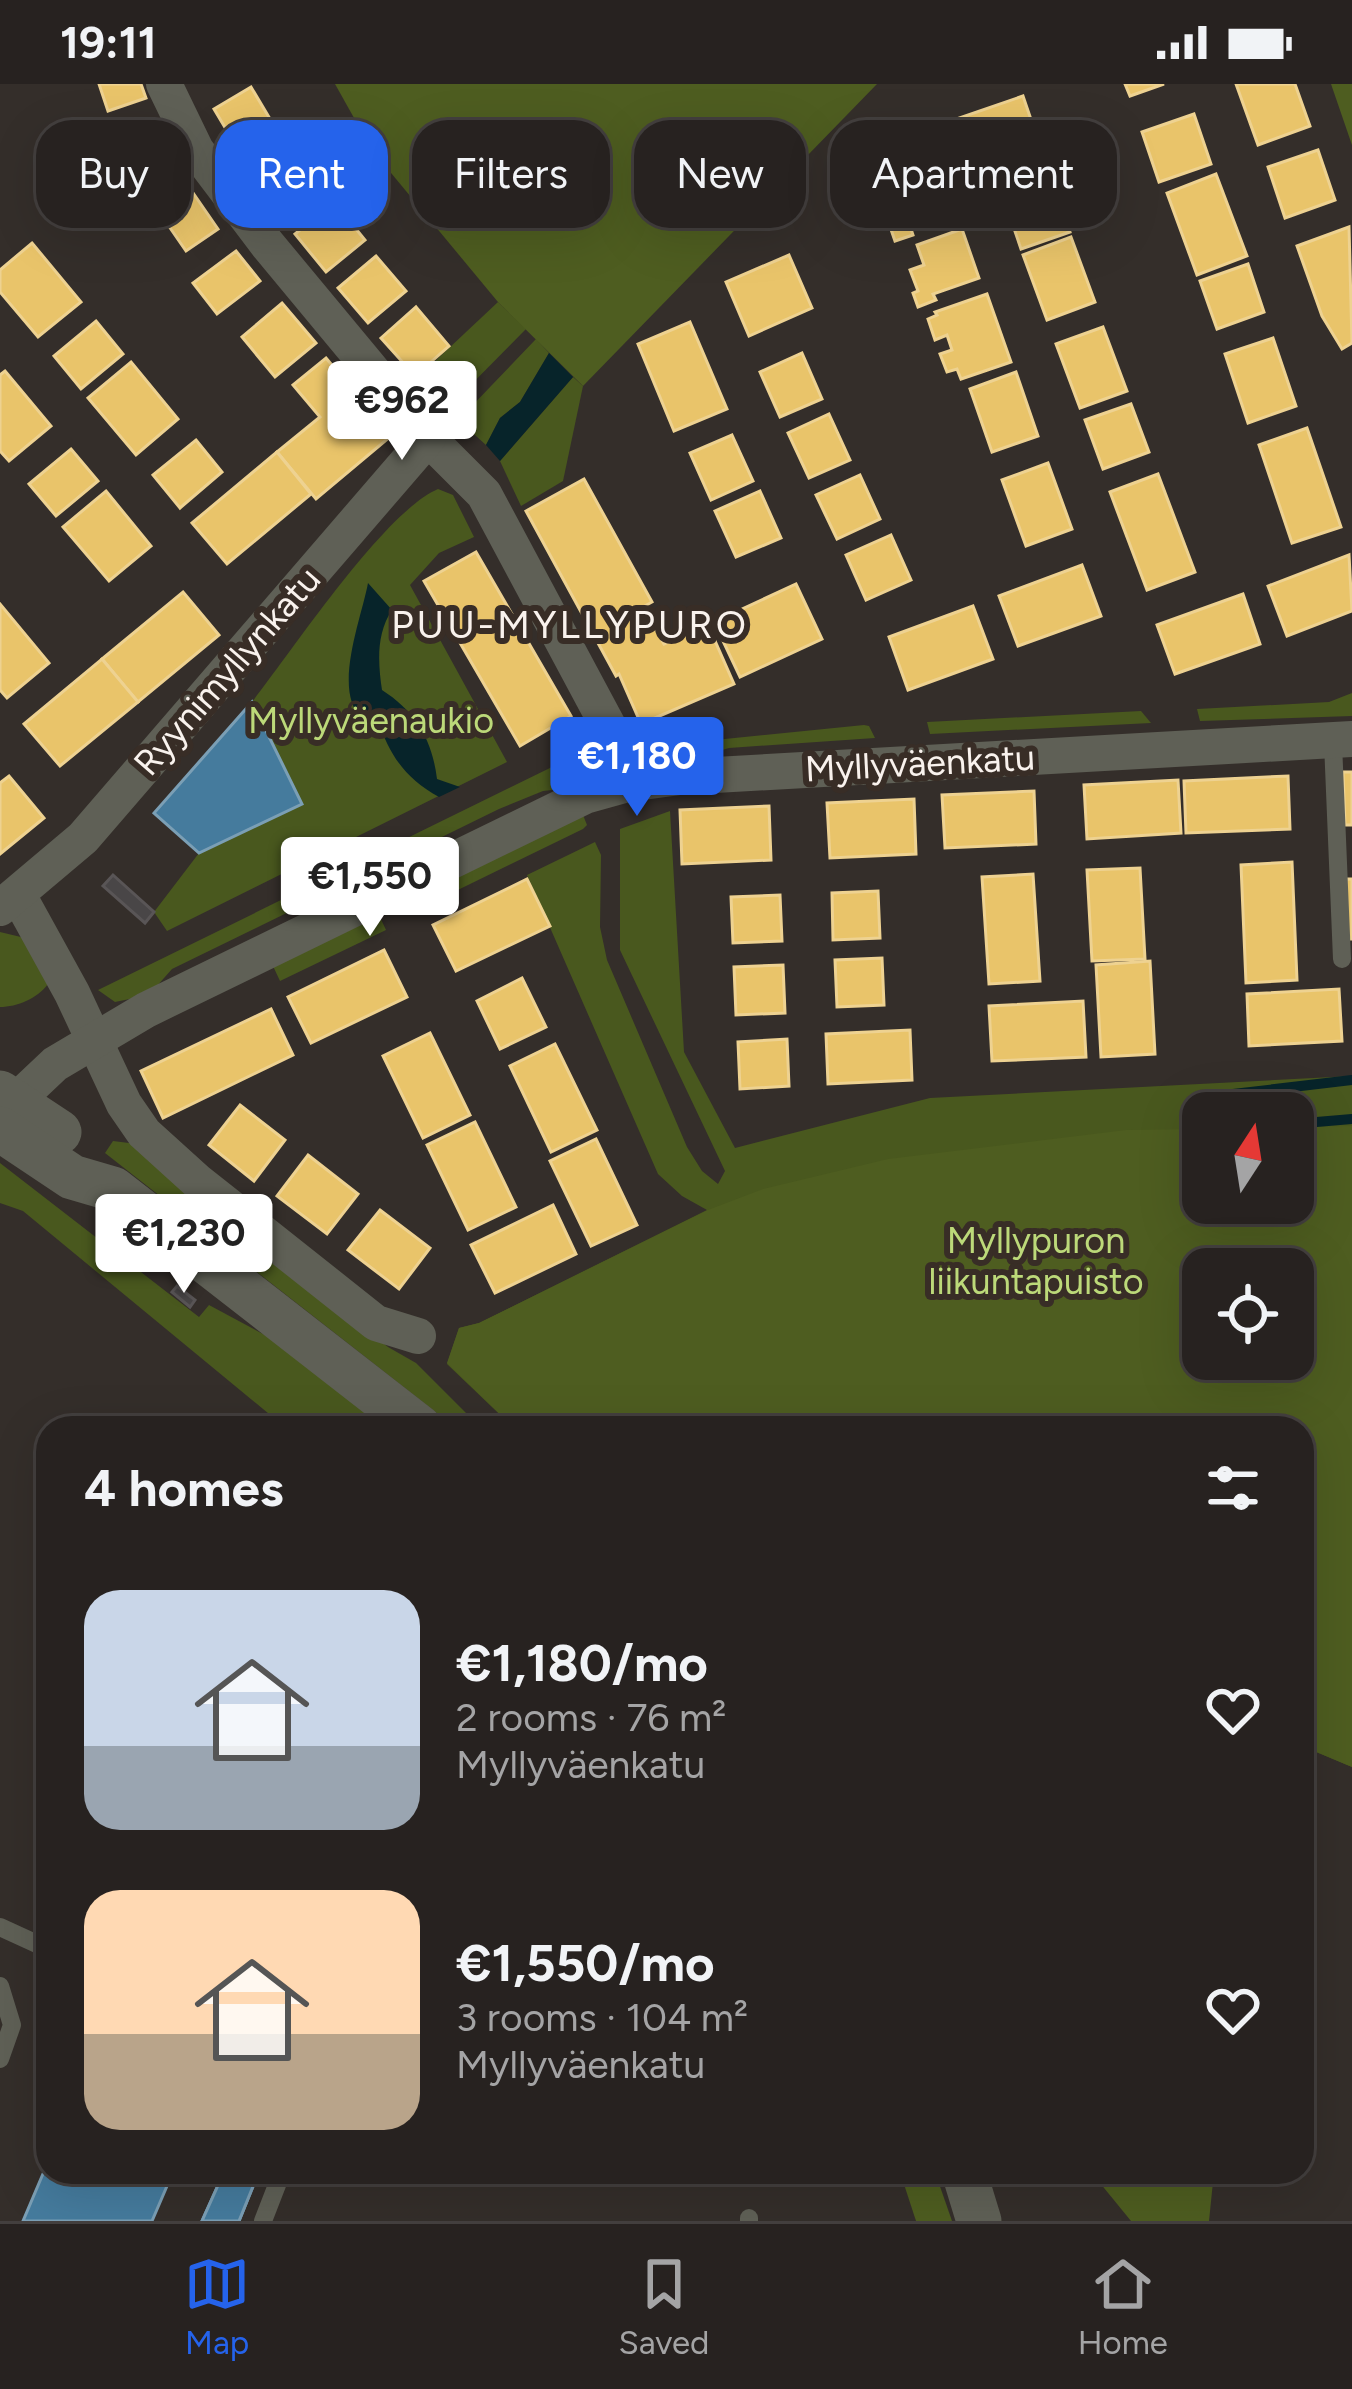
<!DOCTYPE html>
<meta charset="utf-8">
<style>
:root{--surface:#272220;--page:#2f2a29;--text:#f1f3f6;--muted:#a4a4a5;--line:#433f3e;--accent:#2563eb}
body{margin:0;font-family:Figtree,sans-serif;background:var(--page);color:var(--text);height:100vh;display:flex;flex-direction:column;font-size:45px;white-space:nowrap}
*{box-sizing:border-box;margin:0}
p{font-size:39px;color:var(--muted)}
.icon{flex:none;width:66px;height:66px;fill:none;stroke:currentColor;stroke-width:2;stroke-linecap:round;stroke-linejoin:round}
.map{position:relative;flex:1;overflow:hidden}
.sheet{position:absolute;left:36px;top:1332px;width:1278px;height:768px;display:flex;flex-direction:column;background:var(--surface);border-radius:36px;box-shadow:0 12px 48px #0002,0 0 0 3px var(--line)}
.sheet>*{flex:none}
.top-card{position:absolute;left:36px;top:36px;width:1281px;height:108px;display:flex;gap:24px}
.needle{width:78px;rotate:12deg}
.controls{position:absolute;left:1182px;top:1008px;display:grid;gap:24px}
.controls a{display:grid;place-items:center;width:132px;height:132px;border-radius:24px;background:var(--surface);box-shadow:0 12px 48px #0002,0 0 0 3px var(--line);font-size:60px}
.price{position:absolute;translate:-50% -102px;padding:0 27px;border-radius:12px;background:#fff;color:#222;font-size:39px;line-height:78px;filter:drop-shadow(0 3px 6px #0008)}
.price::after{content:'';position:absolute;left:50%;top:72px;width:36px;height:27px;margin-left:-18px;background:inherit;clip-path:polygon(0 0,100% 0,50% 100%)}
.price.current{background:var(--accent);color:#fff}
ul{padding:0;list-style:none}
li{display:flex;align-items:center;gap:36px;height:300px;padding:0 48px}
li span{display:grid;place-items:center;flex:none;width:336px;height:240px;border-radius:36px;color:#555}
li>.icon{margin-inline-start:auto}
span .icon{width:144px;height:144px;fill:#fffc;stroke-width:1}
li b{font-size:51px}
h2{display:flex;justify-content:space-between;align-items:center;height:144px;padding:0 48px;font-size:51px}
.pill{padding:0 42px;border-radius:36px;background:var(--surface);box-shadow:0 12px 48px #0002,0 0 0 3px var(--line);font-size:42px;line-height:108px}
.pill.current{background:var(--accent);color:#fff}
.status{display:flex;justify-content:space-between;align-items:center;height:84px;padding:0 60px;background:var(--surface);direction:ltr}
.status svg{height:33px;fill:currentColor}
.dock{display:flex;justify-content:space-around;align-items:center;height:168px;border-top:3px solid var(--line);background:var(--surface);font-size:33px;color:var(--muted)}
.dock a{display:grid;justify-items:center;gap:6px}
.dock .current{color:var(--accent)}
.map>svg:first-child{display:block}
.green{fill:#49581e;fill-rule:evenodd}
.forest{fill:#4e5d20;fill-rule:evenodd}
.water{fill:#07242a}
.homes{fill:#e9c46a;stroke:#eed291;stroke-width:3}
.public{fill:#457b9d;stroke:#7b9fb5;stroke-width:3}
.lines{fill:none;stroke-linecap:round;stroke-linejoin:round}
.stream{stroke:#07242a;stroke-width:10}
.building{fill:#494647;stroke:#595556;stroke-width:3}
.service{stroke:#5f6056;stroke-width:18}
.minor{stroke:#5f6056;stroke-width:36}
.tertiary{stroke:#5f6056;stroke-width:45}
.labels{text-anchor:middle;dominant-baseline:central;stroke-width:12;stroke-linejoin:round;paint-order:stroke}
.street-label{font-size:36px;fill:#f9f2ed;stroke:#382d26}
.park-label{font-size:36px;fill:#bcd979;stroke:#382d26}
.neighbourhood-label{font-size:39px;letter-spacing:3px;fill:#f9f2ed;stroke:#382d26}
</style>
<div class="status"><b>19:11</b><svg viewBox="0 0 49 12"><path d="M0 12V9h3v3zM5 12V6h3v6zM10 12V3h3v9zM15 12V0h3v12zM26 1h20v11H26zM47 4h2v5h-2z"/></svg></div>
<div class="map">
<svg width="1352" height="2137" viewBox="0 0 1352 2137">
<rect width="100%" height="100%" fill="#342e2a"/>
<g class="green">
<path d="M498 218 526 245 447 325 415 296Z"/>
<path d="M536 255 549 269 520 318 500 334 486 361 466 343 467 327Z"/>
<path d="M573 293 583 302 563 397 521 422 500 377Z"/>
<path d="M438 405 453 411 474 453 439 469 410 501 507 678 167 847 154 828 199 769 301 720 252 618C292 567 384 428 438 405Z"/>
<path d="M1352 609V632L1200 637 1197 625 1329 618Z"/>
<path d="M1141 627 1151 639 930 650 927 638Z"/>
<path d="M864 641 869 642 875 654 729 664 693 675 694 662 705 657Z"/>
<path d="M554 682 565 689 570 704 543 707 499 725 172 885 149 911 115 918 98 906Z"/>
<path d="M670 727 684 968 735 1064 930 1014 1352 992V1683L1302 1662V1344H514L447 1280 459 1244 479 1239 707 1126 682 1112 658 1090 527 791 595 758 601 771 600 843 607 876 687 1063 702 1087 718 1100 725 1087 620 866V745ZM1203 1029H1293V1119H1203ZM1203 1185H1293V1275H1203Z"/>
<path d="M583 731 587 741 583 745 423 823 419 819 421 809Z"/>
<path d="M379 831 386 846 280 897 273 882Z"/>
<path d="M0 848 25 854 48 900C38 914 17 923 0 923Z"/>
<path d="M113 1057 137 1060 151 1076 388 1263 416 1279 481 1344H456L105 1069Z"/>
<path d="M0 1079 199 1233 209 1221 278 1258 389 1344H286L23 1127 0 1119Z"/>
</g>
<g class="forest">
<path d="M335 0H877L583 302 498 218 372 66Z"/>
<path d="M1331 0H1352V61Z"/>
<path d="M1352 1042V1683L1302 1662V1344H514L447 1279 459 1244 479 1239 708 1126 763 1105 888 1075 1126 1046 1203 1045V1119H1293V1043ZM1293 1185V1275H1203V1185Z"/>
<path d="M900 2088H935L952 2137H916Z"/>
<path d="M1091 2088H1214L1209 2137H1131Z"/>
</g>
<g class="water">
<path d="M549 269 573 293 500 377 486 361 500 334 520 318Z"/>
<path d="M368 499 392 526C376 550 378 579 382 606 416 628 432 655 437 695L460 703 439 713C406 695 390 672 378 637L363 635C331 609 362 533 368 499Z"/>
</g>
<g class="homes">
<path d="M99 0H141L146 14 108 27Z"/>
<path d="M1125 0H1164L1130 12Z"/>
<path d="M1236 0H1295L1310 42 1258 61Z"/>
<path d="M251 3 276 45 239 67 214 25Z"/>
<path d="M1023 12 1040 62 959 89 942 40Z"/>
<path d="M1194 30 1211 80 1159 98 1142 48Z"/>
<path d="M154 36 183 91 140 114 111 59Z"/>
<path d="M927 48 955 130 911 145 913 151 895 157 886 131 893 129 886 111 895 108 892 99 882 102 875 81 883 78 878 64Z"/>
<path d="M284 58 320 104 282 133 246 87Z"/>
<path d="M1318 66 1335 116 1285 134 1268 83Z"/>
<path d="M1216 90 1247 172 1197 191 1167 109Z"/>
<path d="M1053 98 1070 148 1021 165 1004 115Z"/>
<path d="M189 103 218 145 186 167 157 125Z"/>
<path d="M334 118 365 156 326 188 295 150Z"/>
<path d="M1349 143 1352 259 1342 265 1322 232 1297 162Z"/>
<path d="M962 145 979 194 933 210 936 216 918 223 913 209 918 207 910 186 924 181 917 161Z"/>
<path d="M1071 153 1095 218 1047 236 1023 171Z"/>
<path d="M32 159 81 218 38 253 0 208V186Z"/>
<path d="M236 167 260 197 217 230 193 199Z"/>
<path d="M789 171 812 224 749 252 726 198Z"/>
<path d="M376 172 406 207 368 239 338 204Z"/>
<path d="M1248 180 1264 228 1217 245 1200 197Z"/>
<path d="M987 210 1011 278 961 295 957 285 947 288 940 270 952 266 947 251 935 256 928 235 937 231 935 228Z"/>
<path d="M282 219 316 259 275 293 242 253Z"/>
<path d="M416 223 449 262 415 292 381 254Z"/>
<path d="M96 237 123 270 81 305 54 272Z"/>
<path d="M690 238 727 325 674 347 638 260Z"/>
<path d="M1103 243 1127 307 1080 324 1056 260Z"/>
<path d="M1273 254 1296 322 1248 339 1225 270Z"/>
<path d="M802 269 822 315 780 333 760 288Z"/>
<path d="M326 274 391 352 316 415 277 368 320 333 293 301Z"/>
<path d="M131 278 178 335 136 371 88 314Z"/>
<path d="M5 287 51 342 9 377 0 367V291Z"/>
<path d="M1016 288 1038 352 992 368 970 305Z"/>
<path d="M1131 320 1149 368 1103 385 1085 336Z"/>
<path d="M829 330 850 376 809 394 788 349Z"/>
<path d="M1307 344 1341 443 1292 459 1259 361Z"/>
<path d="M732 351 753 397 711 416 690 369Z"/>
<path d="M196 356 222 388 180 424 153 391Z"/>
<path d="M71 365 98 397 56 432 29 400Z"/>
<path d="M277 368 311 410 227 480 192 439Z"/>
<path d="M1048 379 1072 445 1026 462 1002 396Z"/>
<path d="M1158 390 1195 488 1147 506 1110 408Z"/>
<path d="M860 391 880 435 837 455 816 411Z"/>
<path d="M584 395 652 518 643 523 664 560 708 541 734 600 641 640 619 590 616 592 526 427Z"/>
<path d="M106 407 151 462 109 497 63 443Z"/>
<path d="M760 407 781 454 736 473 715 427Z"/>
<path d="M891 451 911 496 866 516 846 471Z"/>
<path d="M476 468 571 632 520 662 424 497Z"/>
<path d="M1349 471 1352 527 1287 552 1268 502Z"/>
<path d="M1082 481 1101 532 1018 562 999 512Z"/>
<path d="M796 500 822 555 740 593 714 538Z"/>
<path d="M183 508 219 551 138 618 102 575Z"/>
<path d="M1243 510 1260 560 1175 590 1157 541Z"/>
<path d="M0 520 49 579 7 614 0 606Z"/>
<path d="M973 522 993 575 908 606 889 553Z"/>
<path d="M102 575 138 618 60 682 24 640Z"/>
<path d="M1343 688H1352V741H1345Z"/>
<path d="M9 692 44 734 0 770V699Z"/>
<path d="M1288 692 1290 745 1186 749 1184 697Z"/>
<path d="M1178 696 1181 749 1087 755 1084 701Z"/>
<path d="M1034 707 1036 760 945 764 942 711Z"/>
<path d="M914 715 916 770 830 774 827 719Z"/>
<path d="M769 722 771 776 682 780 680 726Z"/>
<path d="M1292 778 1297 896 1246 899 1241 781Z"/>
<path d="M1140 784 1145 875 1092 877 1087 786Z"/>
<path d="M1033 790 1040 897 989 900 982 793Z"/>
<path d="M527 795 550 842 456 887 433 841Z"/>
<path d="M1346 795H1352V855H1348Z"/>
<path d="M878 807 880 854 833 856 832 809Z"/>
<path d="M780 811 782 857 733 859 731 813Z"/>
<path d="M384 866 407 913 311 959 288 913Z"/>
<path d="M882 874 884 921 837 923 835 876Z"/>
<path d="M1150 877 1155 970 1101 973 1096 881Z"/>
<path d="M783 881 785 929 736 931 734 883Z"/>
<path d="M522 894 546 943 500 965 477 917Z"/>
<path d="M1339 905 1342 957 1249 962 1247 910Z"/>
<path d="M1083 917 1086 973 992 977 989 922Z"/>
<path d="M271 925 293 971 163 1034 141 987Z"/>
<path d="M910 946 912 996 828 1000 826 950Z"/>
<path d="M430 949 470 1031 423 1054 383 972Z"/>
<path d="M787 955 789 1002 740 1005 738 958Z"/>
<path d="M555 960 597 1046 551 1068 510 982Z"/>
<path d="M240 1021 285 1056 254 1097 209 1061Z"/>
<path d="M475 1038 516 1123 468 1146 427 1061Z"/>
<path d="M596 1055 637 1141 591 1162 550 1077Z"/>
<path d="M308 1071 358 1110 327 1150 277 1112Z"/>
<path d="M553 1121 576 1170 495 1209 471 1161Z"/>
<path d="M380 1126 430 1164 399 1205 348 1166Z"/>
</g>
<g class="public">
<path d="M252 618 302 720 199 769 154 729Z"/>
<path d="M48 2078V2088H173L152 2137H23Z"/>
<path d="M224 2088 258 2090 239 2137H202Z"/>
<path d="M224 2088 258 2090 239 2137H202Z"/>
</g>
<g class="lines">
<g class="stream">
<path d="M1233 1010 1352 996"/>
<path d="M1293 1040 1352 1035"/>
</g>
</g>
<g class="building">
<path d="M113 791 154 828 145 839 103 802Z"/>
<path d="M177 1202 195 1216 190 1223 172 1208Z"/>
</g>
<g class="lines">
<g class="service">
<path d="M1333 659 1342 875"/>
<path d="M0 1843 48 1865"/>
<path d="M0 1902 12 1941 0 1975"/>
<path d="M263 2137 282 2088"/>
<path d="M749 2137V2134"/>
</g>
<g class="minor">
<path d="M164 0 196 66 267 160 428 354 484 410 614 653 628 700"/>
<path d="M18 811 72 909 124 1020 144 1049 197 1097 376 1239 418 1252"/>
<path d="M0 824 83 754 428 354"/>
<path d="M0 1032 55 980 146 926 585 712 628 700 680 693 1352 655"/>
</g>
<g class="tertiary">
<path d="M0 1009 59 1048"/>
<path d="M0 1045 72 1093 113 1105 420 1344"/>
<path d="M964 2088 979 2137"/>
</g>
</g>
<g class="labels">
<g class="street-label">
<text transform="translate(227 587) rotate(-49)">Ryynimyllynkatu</text>
<text transform="translate(920 679) rotate(-3)">Myllyväenkatu</text>
</g>
<g class="park-label">
<text x="371" y="636">Myllyväenaukio</text>
<text x="1036" y="1156">Myllypuron<tspan x="1036" dy="41">liikuntapuisto</tspan></text>
</g>
<g class="neighbourhood-label">
<text x="570" y="540">PUU-MYLLYPURO</text>
</g>
</g>
</svg>
<div class="controls">
<a><svg class="needle" viewBox="-14 -14 28 28"><path d="M0-13l5 13h-10z" fill="#e53935"/><path d="M0 13l5-13h-10z" fill="#a4a4a5"/></svg></a>
<a><svg class="icon" aria-label="locate" viewBox="0 0 24 24"><circle cx="12" cy="12" r="6"/><path d="M12 2v4M12 18v4M2 12h4M18 12h4"/></svg></a>
</div>
<b class="price" style="left:402px;top:379px">€962</b>
<b class="price current" style="left:637px;top:735px">€1,180</b>
<b class="price" style="left:370px;top:855px">€1,550</b>
<b class="price" style="left:184px;top:1212px">€1,230</b>
<div class="top-card">
<a class="pill">Buy</a>
<a class="pill current">Rent</a>
<a class="pill">Filters</a>
<a class="pill">New</a>
<a class="pill">Apartment</a>
</div>
<section class="sheet">
<h2>4 homes<svg class="icon" aria-label="filters" viewBox="0 0 24 24"><path d="M4 7h16M4 17h16"/><circle cx="9" cy="7" r="2"/><circle cx="15" cy="17" r="2"/></svg></h2>
<ul>
<li><span style="background:linear-gradient(#c9d6e8 65%,#9aa5b1 0)"><svg class="icon" aria-label="home" viewBox="0 0 24 24"><path d="M3 11l9-7 9 7M6 9v11h12V9"/></svg></span><div><b>€1,180/mo</b><p>2 rooms · 76 m²</p><p>Myllyväenkatu</p></div><svg class="icon" aria-label="heart" viewBox="0 0 24 24"><path d="M12 20l-8-8c-3-5 5-10 8-4 3-6 11-1 8 4z"/></svg></li>
<li><span style="background:linear-gradient(#ffd9b3 60%,#b9a48a 0)"><svg class="icon" aria-label="home" viewBox="0 0 24 24"><path d="M3 11l9-7 9 7M6 9v11h12V9"/></svg></span><div><b>€1,550/mo</b><p>3 rooms · 104 m²</p><p>Myllyväenkatu</p></div><svg class="icon" aria-label="heart" viewBox="0 0 24 24"><path d="M12 20l-8-8c-3-5 5-10 8-4 3-6 11-1 8 4z"/></svg></li>
</ul>
</section>
</div>
<nav class="dock">
<a class="current"><svg class="icon" aria-label="map" viewBox="0 0 24 24"><path d="M3 6l6-2 6 2 6-2v14l-6 2-6-2-6 2zM9 4v14M15 6v14"/></svg>Map</a>
<a><svg class="icon" aria-label="saved" viewBox="0 0 24 24"><path d="M7 4h10v16l-5-4-5 4z"/></svg>Saved</a>
<a><svg class="icon" aria-label="home" viewBox="0 0 24 24"><path d="M3 11l9-7 9 7M6 9v11h12V9"/></svg>Home</a>
</nav>
